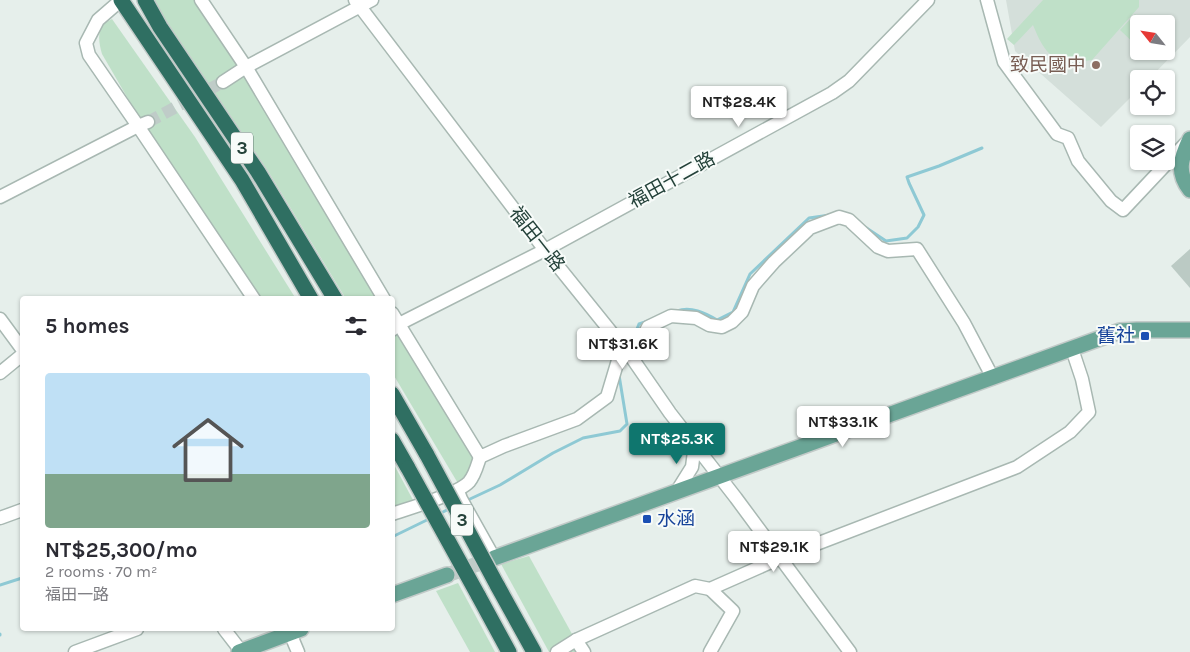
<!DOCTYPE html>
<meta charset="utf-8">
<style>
:root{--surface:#fff;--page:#f2f2f3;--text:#2b2b33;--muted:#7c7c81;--accent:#0f766e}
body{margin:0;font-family:Karla,"Noto Sans TC",sans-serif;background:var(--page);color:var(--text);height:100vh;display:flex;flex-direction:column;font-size:19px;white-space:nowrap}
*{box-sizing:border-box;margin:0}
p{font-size:16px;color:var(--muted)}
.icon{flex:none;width:28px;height:28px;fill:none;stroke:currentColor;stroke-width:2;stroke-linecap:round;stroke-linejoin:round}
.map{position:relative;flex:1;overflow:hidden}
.sheet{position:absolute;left:20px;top:296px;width:375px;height:335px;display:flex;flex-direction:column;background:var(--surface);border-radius:5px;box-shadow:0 1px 4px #0004}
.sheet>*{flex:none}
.needle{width:32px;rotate:300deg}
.tools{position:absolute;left:1130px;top:15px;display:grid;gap:10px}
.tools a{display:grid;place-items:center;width:45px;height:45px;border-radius:5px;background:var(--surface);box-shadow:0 1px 4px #0004;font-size:25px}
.price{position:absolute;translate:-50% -42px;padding:0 11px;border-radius:5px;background:#fff;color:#222;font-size:16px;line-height:32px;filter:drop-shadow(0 1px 2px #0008)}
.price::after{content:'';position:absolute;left:50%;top:30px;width:15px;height:11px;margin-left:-8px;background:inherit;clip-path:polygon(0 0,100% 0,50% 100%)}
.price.active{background:var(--accent);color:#fff}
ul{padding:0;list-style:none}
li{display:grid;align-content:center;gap:10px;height:265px;padding:0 25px}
li span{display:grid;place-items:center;height:155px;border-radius:5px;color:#555}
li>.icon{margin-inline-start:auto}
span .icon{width:90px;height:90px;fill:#fffc;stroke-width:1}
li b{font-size:21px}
h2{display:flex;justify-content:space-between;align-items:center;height:60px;padding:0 25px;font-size:21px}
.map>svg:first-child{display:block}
.built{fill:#d4dfda;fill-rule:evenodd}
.green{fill:#bfe0c8}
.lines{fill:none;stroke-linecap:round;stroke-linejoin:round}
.stream{stroke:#8ec9d4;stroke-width:3}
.building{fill:#bbcac4}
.minor-tunnel{stroke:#bfccc8;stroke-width:12;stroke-dasharray:12 6;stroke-linecap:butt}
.major-tunnel{stroke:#bfccc8;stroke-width:15;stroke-dasharray:15 8;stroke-linecap:butt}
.minor-casing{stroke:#a8b8b2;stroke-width:15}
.major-casing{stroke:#c2cac8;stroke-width:18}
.highway-casing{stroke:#c2cac8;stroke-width:18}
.minor{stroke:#fff;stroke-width:12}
.major{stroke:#6aa596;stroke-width:15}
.highway{stroke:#2f6f62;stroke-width:15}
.highway-bridge-casing{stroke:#c2cac8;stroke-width:18;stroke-linecap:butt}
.highway-bridge{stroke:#2f6f62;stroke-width:15}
.education-dot{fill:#8d6e63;stroke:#f7fbf9;stroke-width:2}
.transit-dot{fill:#1a4fb4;stroke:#f7fbf9;stroke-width:2}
.labels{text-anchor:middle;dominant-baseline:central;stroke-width:4;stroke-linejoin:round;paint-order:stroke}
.shield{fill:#f7fbf9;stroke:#637a73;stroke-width:1}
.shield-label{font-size:18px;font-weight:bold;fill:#24423a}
.education-label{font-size:19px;fill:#785e54;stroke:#f7fbf9;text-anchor:end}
.street-label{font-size:19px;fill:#24423a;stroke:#f7fbf9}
.transit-label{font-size:19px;fill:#164399;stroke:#f7fbf9;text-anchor:end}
</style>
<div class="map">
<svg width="1190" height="652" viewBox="0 0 1190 652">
<rect width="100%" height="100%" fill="#e6efeb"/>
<path class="built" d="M1006 0H1190V37L1149 79H1139V89L1101 127 1015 51ZM1139 24H1166V51H1139Z"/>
<g class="green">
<path d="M152 0H195L253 86 381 299H346L268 171Z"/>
<path d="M1043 0H1139V7L1092 60C1085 61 1078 62 1071 62 1048 61 1041 44 1033 25L1014 45 1007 39Z"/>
<path d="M1135 14 1145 24H1139V48L1120 30Z"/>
<path d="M112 19 195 137 296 299H258L156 147 102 54C99 44 98 36 101 25Z"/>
<path d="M393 317 474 452 473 471 459 485 393 374Z"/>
<path d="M392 461 413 500 392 508Z"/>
<path d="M529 556 582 652H549L501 564Z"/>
<path d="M458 583 495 652H470L436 591Z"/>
</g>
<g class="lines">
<g class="stream">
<path d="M865 227 886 241 907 238 918 227 924 215 909 183 907 177 939 166 982 148"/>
<path d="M677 311C691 306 705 313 717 320L733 312 750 274 809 218 830 215"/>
<path d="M631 344 639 324 648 321"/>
<path d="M470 499 500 485 553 453 583 438 620 431 627 424 619 375"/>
<path d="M439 514 451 508"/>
<path d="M392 537 431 518"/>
<path d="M0 585 22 578"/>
<path d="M0 634V635"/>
</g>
</g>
<path class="building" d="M1190 249V288L1171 266Z"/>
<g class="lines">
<path class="minor-tunnel" d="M148 122 223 82"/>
<path class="major-tunnel" d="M447 575 494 558"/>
<g class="minor-casing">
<g id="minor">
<path d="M121 0 98 20 86 43 89 55 138 126 254 299"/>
<path d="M201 0 246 67 384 299"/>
<path d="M355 0 545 250 632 358 670 413 736 498 850 652"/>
<path d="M987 0 1004 62 1057 134 1068 138 1078 161 1111 201 1123 210 1186 143"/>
<path d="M223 82 246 67 372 0"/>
<path d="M0 197 138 126 148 122"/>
<path d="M392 313 480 457 504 446 577 419 607 397 622 347"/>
<path d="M0 319 22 349"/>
<path d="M392 330 399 324 545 250 832 93 849 81 928 0"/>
<path d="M632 358 648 327 671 316 696 318 709 325 722 327 732 322 742 312 753 286 774 262 810 228 839 217 849 220 878 247 888 251 917 249 964 323 993 378"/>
<path d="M0 373 22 355"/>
<path d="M458 491 461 499 494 558"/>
<path d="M677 491 692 467 695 444"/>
<path d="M392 514C410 508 458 494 469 482 475 475 477 466 480 457"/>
<path d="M0 518 22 510"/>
<path d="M224 629 241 651"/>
<path d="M290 633 298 652"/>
<path d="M576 640 584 652"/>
<path d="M75 652 137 629"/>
<path d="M557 652 576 640 695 586 710 589 780 558 1017 467 1070 432 1089 412 1082 379 1072 349"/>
<path d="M710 652 733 611 710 589"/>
</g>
</g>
<g class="major-casing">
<g id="major">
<path d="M1190 139C1181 158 1176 172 1190 190"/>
<path d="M494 558 1120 331 1137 330H1190"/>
<path d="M392 595 447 575"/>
<path d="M239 652 301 629"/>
</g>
</g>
<g class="highway-casing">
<g id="highway">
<path d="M121 0 242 180 311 299"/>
<path d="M145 0 160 27 258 172 335 299"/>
<path d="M392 394 427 455"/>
<path d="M392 440 408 468"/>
<path d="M497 585 534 652"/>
<path d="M478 595 509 652"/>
</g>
</g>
<use href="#minor" class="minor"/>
<use href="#major" class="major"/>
<use href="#highway" class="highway"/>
<g class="highway-bridge-casing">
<g id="highway-bridge">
<path d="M427 455 497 585"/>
<path d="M408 468 478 595"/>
</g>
</g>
<use href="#highway-bridge" class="highway-bridge"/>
</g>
<circle class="education-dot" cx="1096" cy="65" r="5"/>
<g class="transit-dot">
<rect x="1140" y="331" width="10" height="10" rx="2.5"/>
<rect x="642" y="514" width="10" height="10" rx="2.5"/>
</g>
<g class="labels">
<g class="shield">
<rect x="231" y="132.5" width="22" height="31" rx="4"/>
<rect x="451" y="504.5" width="22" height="31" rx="4"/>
</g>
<g class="shield-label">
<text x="242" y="148">3</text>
<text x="462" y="520">3</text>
</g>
<g class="education-label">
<text x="1086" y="65">致民國中</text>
</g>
<g class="street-label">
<text transform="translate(672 180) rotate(-29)">福田十二路</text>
<text transform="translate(537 239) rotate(52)">福田一路</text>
</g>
<g class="transit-label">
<text x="1135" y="336">舊社</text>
<text x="657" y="519" text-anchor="start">水涵</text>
</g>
</g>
</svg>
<div class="tools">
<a><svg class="needle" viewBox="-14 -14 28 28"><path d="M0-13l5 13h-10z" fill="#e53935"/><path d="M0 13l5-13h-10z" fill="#7c7c81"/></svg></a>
<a><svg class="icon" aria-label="locate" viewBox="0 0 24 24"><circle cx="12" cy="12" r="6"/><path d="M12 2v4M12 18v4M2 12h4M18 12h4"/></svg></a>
<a><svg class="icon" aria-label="layers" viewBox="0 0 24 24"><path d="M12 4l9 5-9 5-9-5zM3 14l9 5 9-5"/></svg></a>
</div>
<b class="price" style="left:739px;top:128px">NT$28.4K</b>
<b class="price" style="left:623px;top:370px">NT$31.6K</b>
<b class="price" style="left:843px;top:448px">NT$33.1K</b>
<b class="price active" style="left:677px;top:465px">NT$25.3K</b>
<b class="price" style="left:774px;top:573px">NT$29.1K</b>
<section class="sheet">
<h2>5 homes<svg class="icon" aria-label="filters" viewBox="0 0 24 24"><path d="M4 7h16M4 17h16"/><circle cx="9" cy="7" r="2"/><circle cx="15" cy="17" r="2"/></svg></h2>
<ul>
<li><span style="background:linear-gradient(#bfe0f5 65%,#7fa58c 0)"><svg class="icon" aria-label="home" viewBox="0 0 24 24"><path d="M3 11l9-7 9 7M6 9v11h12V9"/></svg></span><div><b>NT$25,300/mo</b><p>2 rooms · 70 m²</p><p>福田一路</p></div></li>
</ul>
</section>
</div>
